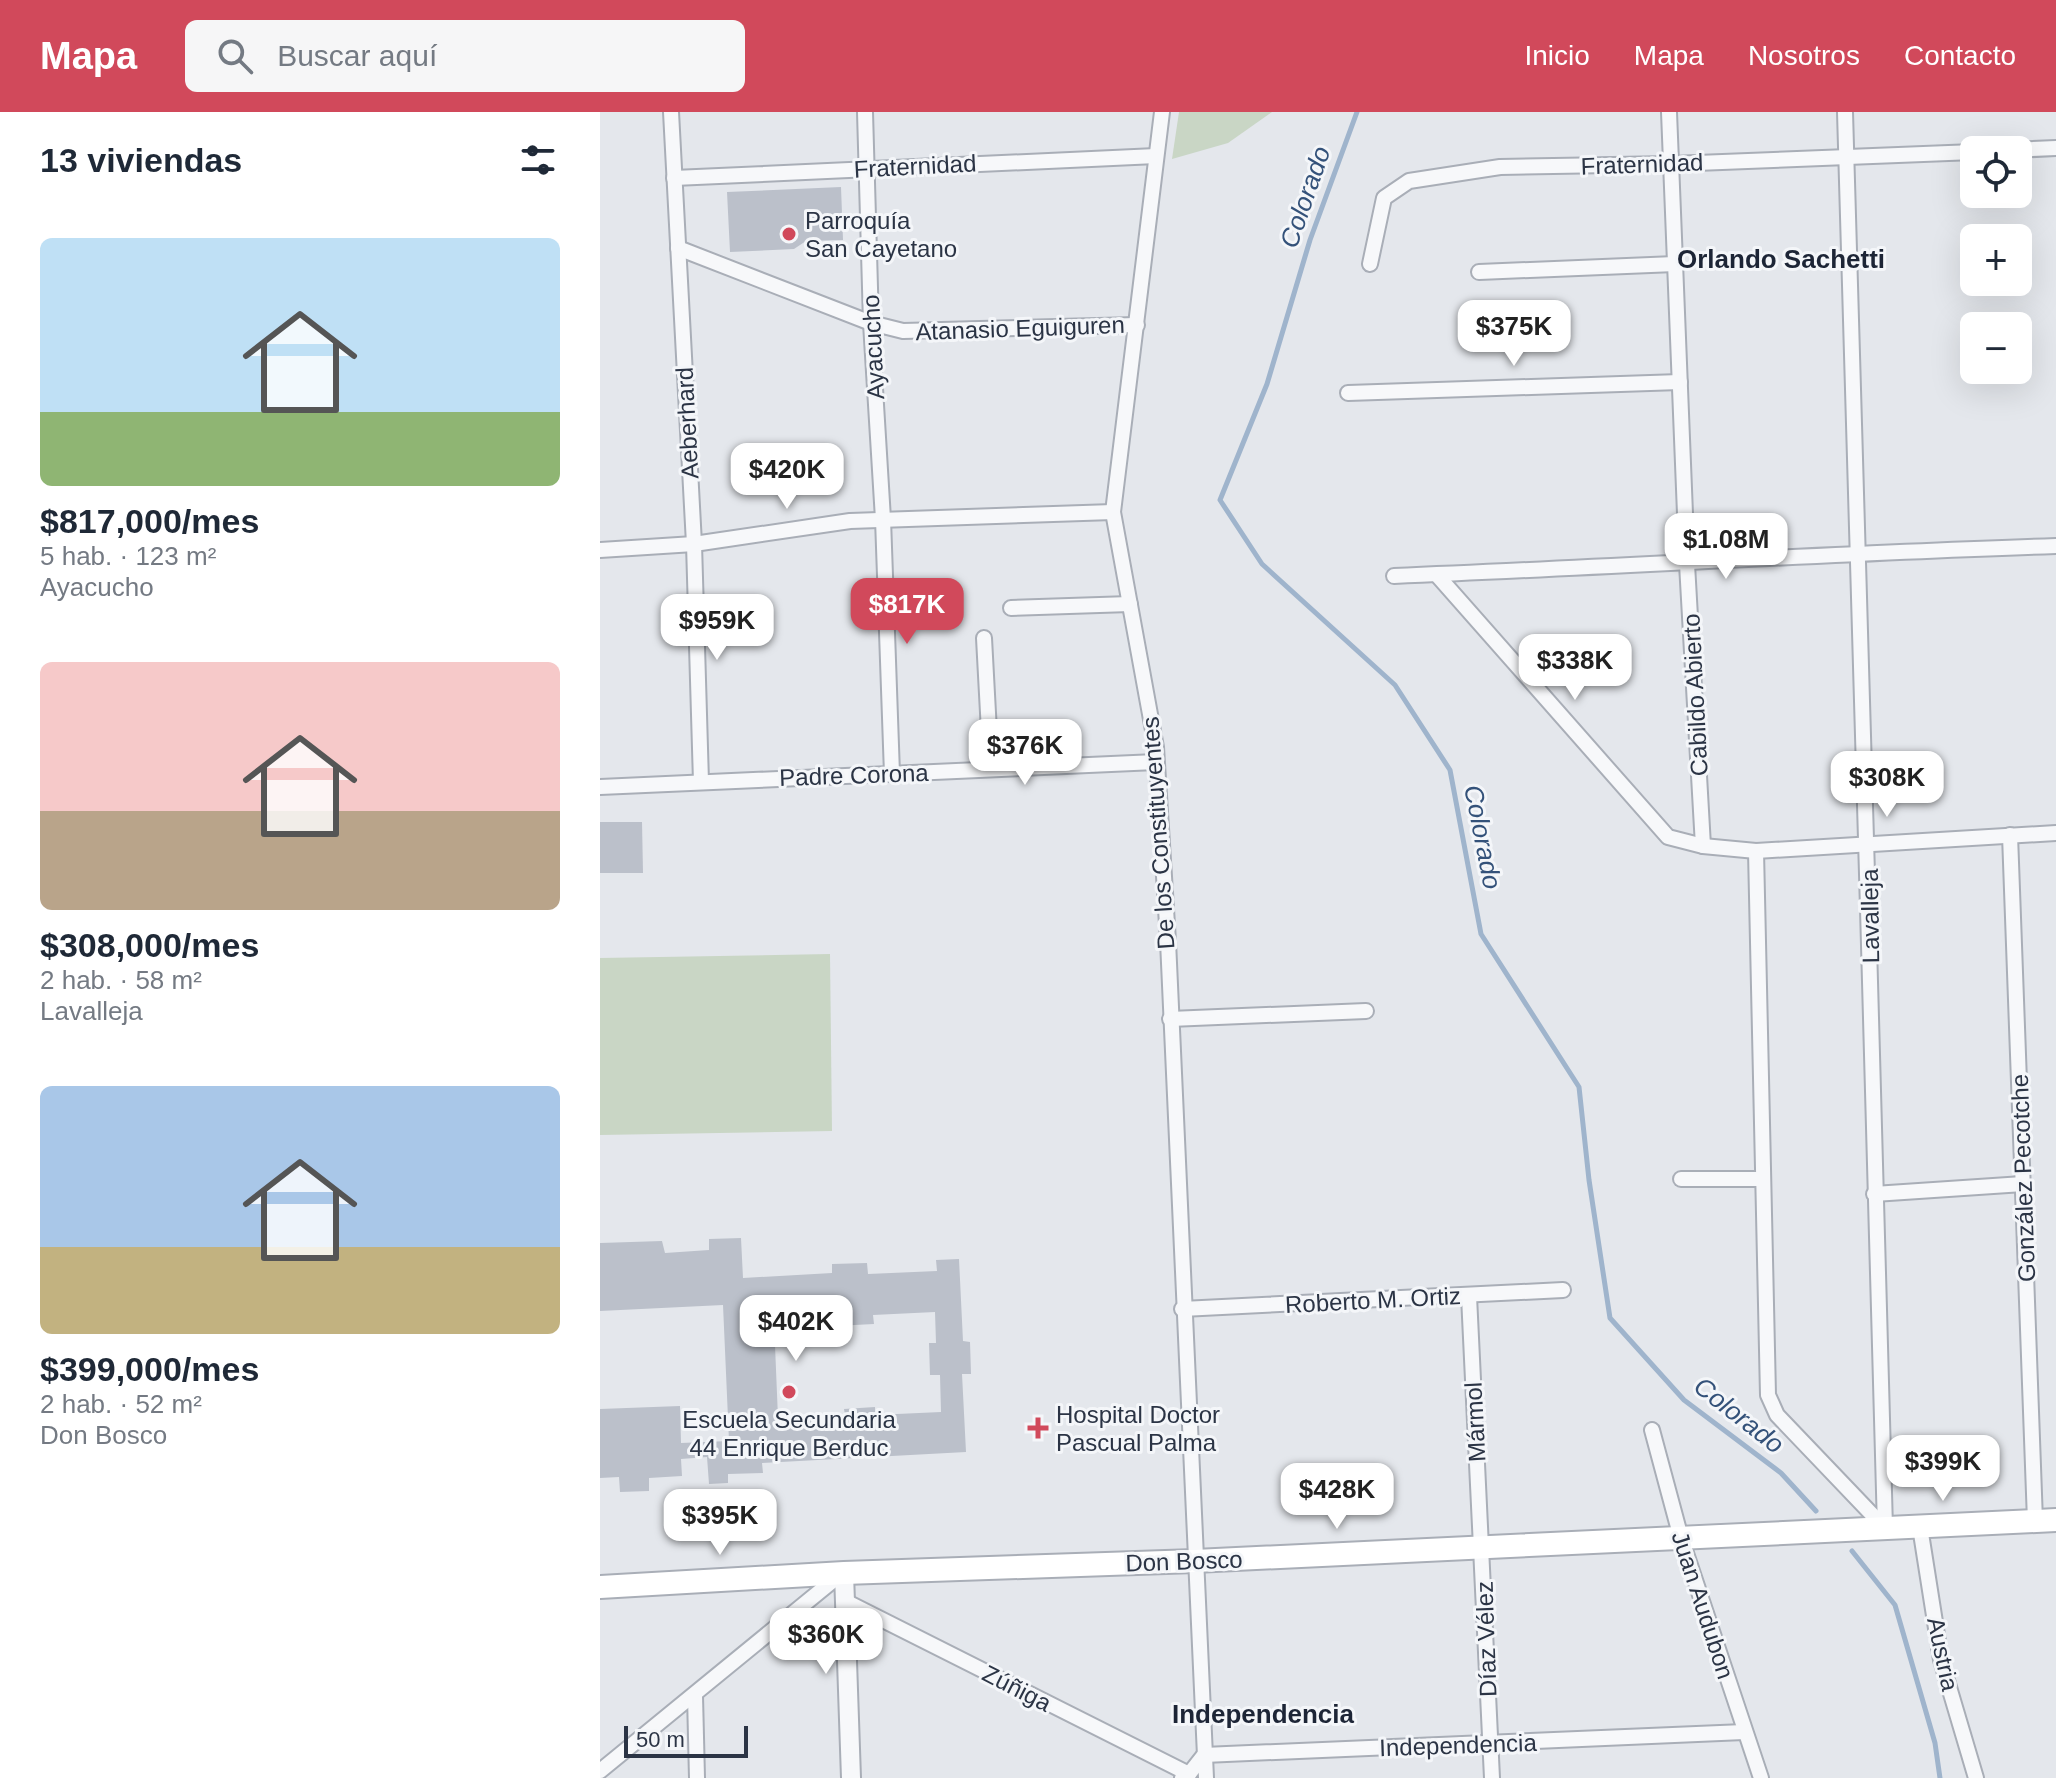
<!DOCTYPE html>
<html lang="es">
<meta charset="utf-8">
<style>
:root{--surface:#fff;--page:#f6f6f7;--text:#1f2937;--muted:#747a83;--accent:#d1495b}
body{margin:0;font-family:Arial,sans-serif;background:var(--page);color:var(--text);height:100vh;display:flex;flex-direction:column;font-size:30px;white-space:nowrap}
*{box-sizing:border-box;margin:0}
p{font-size:26px;color:var(--muted)}
.icon{flex:none;width:44px;height:44px;fill:none;stroke:currentColor;stroke-width:2;stroke-linecap:round;stroke-linejoin:round}
.map{position:relative;flex:1;overflow:hidden}
.panel{display:flex;flex-direction:column;background:var(--surface);width:600px}
.panel>*{flex:none}
.fabs{position:absolute;left:1360px;top:24px;display:grid;gap:16px}
.fabs a{display:grid;place-items:center;width:72px;height:72px;border-radius:12px;background:var(--surface);box-shadow:0 8px 32px #0002;font-size:40px}
.scale{position:absolute;left:24px;bottom:20px;width:124px;box-sizing:border-box;padding-left:8px;border:4px solid #2b3445;border-top:0;font-size:22px;line-height:28px;white-space:nowrap;color:#2b3445;-webkit-text-stroke:6px #f4f6f9;paint-order:stroke}
.price{position:absolute;translate:-50% -68px;padding:0 18px;border-radius:16px;background:#fff;color:#222;font-size:26px;line-height:52px;filter:drop-shadow(0 2px 4px #0008)}
.price::after{content:'';position:absolute;left:50%;top:48px;width:24px;height:18px;margin-left:-12px;background:inherit;clip-path:polygon(0 0,100% 0,50% 100%)}
.price.active{background:var(--accent);color:#fff}
ul{padding:0;list-style:none}
li{display:grid;align-content:center;gap:16px;height:424px;padding:0 40px}
li span{display:grid;place-items:center;height:248px;border-radius:12px;color:#555}
li>.icon{margin-inline-start:auto}
span .icon{width:144px;height:144px;fill:#fffc;stroke-width:1}
li b{font-size:34px}
h2{display:flex;justify-content:space-between;align-items:center;height:96px;padding:0 40px;font-size:34px}
header{display:flex;align-items:center;gap:48px;box-sizing:border-box;height:112px;padding:0 40px;background:var(--accent);color:#fff}
header strong{font-size:38px}
nav{display:flex;gap:44px;margin-inline-start:auto;font-size:28px}
.search{width:560px;height:72px;background:var(--page);display:flex;align-items:center;gap:20px;box-sizing:border-box;padding:0 28px;border-radius:12px;color:var(--muted);font-size:30px}
main{display:flex;flex:1;min-height:0}
.map>svg:first-child{display:block}
.green{fill:#c9d6c5}
.lines{fill:none;stroke-linecap:round;stroke-linejoin:round}
.stream{stroke:#9fb4cc;stroke-width:5}
.building{fill:#bbc0ca;fill-rule:evenodd}
.minor-casing{stroke:#a9aeb7;stroke-width:18}
.tertiary-casing{stroke:#a9aeb7;stroke-width:22}
.secondary-casing{stroke:#a9aeb7;stroke-width:26}
.minor{stroke:#f7f8fa;stroke-width:14}
.tertiary{stroke:#f7f8fa;stroke-width:18}
.secondary{stroke:#fff;stroke-width:22}
.poi-dot{fill:#d1495b;stroke:#f4f6f9;stroke-width:3}
.labels{text-anchor:middle;dominant-baseline:central;stroke-width:6;stroke-linejoin:round;paint-order:stroke}
.street-label{font-size:24px;fill:#2b3445;stroke:#f4f6f9}
.poi-label{font-size:24px;fill:#2b3445;stroke:#f4f6f9;text-anchor:start}
.water-label{font-size:26px;font-style:italic;fill:#34527a;stroke:#f4f6f9}
.neighbourhood-label{font-size:26px;font-weight:bold;fill:#1d2536;stroke:#f4f6f9}
</style>
<header>
<strong>Mapa</strong>
<div class="search"><svg class="icon" aria-label="search" viewBox="0 0 24 24"><circle cx="10" cy="10" r="6"/><path d="M15 15l6 6"/></svg>Buscar aquí</div>
<nav><a>Inicio</a><a>Mapa</a><a>Nosotros</a><a>Contacto</a></nav>
</header>
<main>
<section class="panel">
<h2>13 viviendas<svg class="icon" aria-label="filters" viewBox="0 0 24 24"><path d="M4 7h16M4 17h16"/><circle cx="9" cy="7" r="2"/><circle cx="15" cy="17" r="2"/></svg></h2>
<ul>
<li><span style="background:linear-gradient(#bfe0f5 70%,#8fb573 0)"><svg class="icon" aria-label="home" viewBox="0 0 24 24"><path d="M3 11l9-7 9 7M6 9v11h12V9"/></svg></span><div><b>$817,000/mes</b><p>5 hab. · 123 m²</p><p>Ayacucho</p></div></li>
<li><span style="background:linear-gradient(#f6c9c9 60%,#b9a48a 0)"><svg class="icon" aria-label="home" viewBox="0 0 24 24"><path d="M3 11l9-7 9 7M6 9v11h12V9"/></svg></span><div><b>$308,000/mes</b><p>2 hab. · 58 m²</p><p>Lavalleja</p></div></li>
<li><span style="background:linear-gradient(#a9c7e8 65%,#c2b280 0)"><svg class="icon" aria-label="home" viewBox="0 0 24 24"><path d="M3 11l9-7 9 7M6 9v11h12V9"/></svg></span><div><b>$399,000/mes</b><p>2 hab. · 52 m²</p><p>Don Bosco</p></div></li>
</ul>
</section>
<div class="map">
<svg width="1456" height="1666" viewBox="0 0 1456 1666">
<rect width="100%" height="100%" fill="#e4e7ec"/>
<g class="green">
<path d="M579 0H672L628 31 572 47Z"/>
<path d="M230 842 232 1019 0 1023V846Z"/>
</g>
<g class="lines">
<g class="stream">
<path d="M757 0 710 128 667 272 620 388 662 452 795 573 850 658 881 822 979 975 989 1068 1010 1206 1084 1288 1181 1361 1216 1399"/>
<path d="M1252 1439 1295 1493 1335 1631 1340 1666"/>
</g>
</g>
<g class="building">
<path d="M241 75 243 128 206 129 194 137 130 140 127 80Z"/>
<path d="M0 710H42L43 761H0Z"/>
<path d="M141 1126 143 1166 232 1161V1152L267 1151 268 1162 337 1159 336 1148 359 1147 363 1229 370 1230 371 1262H362L366 1340 162 1351 163 1361 128 1362V1371L109 1372 107 1345 81 1347 82 1364 49 1366V1379L20 1380 19 1365 0 1366V1297L80 1294 81 1331 129 1329 123 1193 0 1199V1131L62 1129 65 1141 109 1138V1127ZM335 1200 336 1231H329L330 1263H340L341 1300 275 1303V1295L244 1297 245 1303 178 1306 174 1209 235 1206V1214L274 1212 273 1203Z"/>
</g>
<g class="lines">
<g class="minor-casing">
<g id="minor">
<path d="M71 0 94 432 101 670"/>
<path d="M265 0 271 211 283 407 292 662"/>
<path d="M562 0 513 400 556 635 568 829 606 1666"/>
<path d="M1069 0 1087 452 1103 734"/>
<path d="M1245 0C1262 472 1270 944 1285 1416"/>
<path d="M1413 38 1456 36"/>
<path d="M74 66 556 44"/>
<path d="M78 136 271 211 303 219 537 213"/>
<path d="M770 152 784 86 809 69 900 55 1071 52 1374 40"/>
<path d="M879 160 1075 152"/>
<path d="M748 281 1080 270"/>
<path d="M0 438 94 432 250 409 513 400"/>
<path d="M837 463 1068 725 1103 734 1156 739 1456 721"/>
<path d="M794 464C1015 455 1235 441 1456 434"/>
<path d="M411 496 530 492"/>
<path d="M384 526 391 657"/>
<path d="M0 675 556 650"/>
<path d="M1410 723 1435 1409"/>
<path d="M1156 739 1168 1283 1177 1303 1285 1416"/>
<path d="M570 907 766 899"/>
<path d="M1081 1067H1163"/>
<path d="M1274 1082 1423 1072"/>
<path d="M869 1184 892 1666"/>
<path d="M582 1197 963 1178"/>
<path d="M1052 1318 1081 1426 1161 1666"/>
<path d="M1320 1415 1341 1548 1376 1666"/>
<path d="M245 1489 589 1662"/>
<path d="M95 1584 97 1666"/>
<path d="M0 1659 241 1462"/>
<path d="M582 1666 589 1662 604 1643 1144 1620"/>
</g>
</g>
<g class="tertiary-casing">
<path id="tertiary" d="M244 1461 251 1666"/>
</g>
<g class="secondary-casing">
<path id="secondary" d="M0 1475 244 1461 595 1449 1456 1408"/>
</g>
<use href="#minor" class="minor"/>
<use href="#tertiary" class="tertiary"/>
<use href="#secondary" class="secondary"/>
</g>
<g class="poi-dot">
<circle cx="189" cy="122" r="8"/>
<circle cx="189" cy="1280" r="8"/>
<path d="M434 1304h8v8h8v8h-8v8h-8v-8h-8v-8h8z"/>
</g>
<g class="labels">
<g class="street-label">
<text transform="translate(1042 52) rotate(-2)">Fraternidad</text>
<text transform="translate(315 54) rotate(-3)">Fraternidad</text>
<text transform="translate(420 216) rotate(-2)">Atanasio Eguiguren</text>
<text transform="translate(273 235) rotate(-93)">Ayacucho</text>
<text transform="translate(87 311) rotate(-93)">Aeberhard</text>
<text transform="translate(1095 583) rotate(-93)">Cabildo Abierto</text>
<text transform="translate(254 663) rotate(-2)">Padre Corona</text>
<text transform="translate(558 721) rotate(-94)">De los Constituyentes</text>
<text transform="translate(1270 804) rotate(-91)">Lavalleja</text>
<text transform="translate(1423 1066) rotate(-92)">González Pecotche</text>
<text transform="translate(773 1188) rotate(-3)">Roberto M. Ortiz</text>
<text transform="translate(875 1310) rotate(-93)">Mármol</text>
<text transform="translate(584 1449) rotate(-2)">Don Bosco</text>
<text transform="translate(1103 1493) rotate(72)">Juan Audubon</text>
<text transform="translate(886 1527) rotate(-92)">Díaz Vélez</text>
<text transform="translate(1343 1542) rotate(78)">Austria</text>
<text transform="translate(417 1576) rotate(27)">Zúñiga</text>
<text transform="translate(858 1633) rotate(-2)">Independencia</text>
</g>
<g class="poi-label">
<text x="205" y="108">Parroquía<tspan x="205" dy="28">San Cayetano</tspan></text>
<text x="456" y="1302">Hospital Doctor<tspan x="456" dy="28">Pascual Palma</tspan></text>
<text x="189" y="1307" text-anchor="middle">Escuela Secundaria<tspan x="189" dy="28">44 Enrique Berduc</tspan></text>
</g>
<g class="water-label">
<text transform="translate(705 85) rotate(-71)">Colorado</text>
<text transform="translate(883 725) rotate(79)">Colorado</text>
<text transform="translate(1139 1303) rotate(38)">Colorado</text>
</g>
<g class="neighbourhood-label">
<text x="1181" y="147">Orlando Sachetti</text>
<text x="663" y="1602">Independencia</text>
</g>
</g>
</svg>
<div class="fabs">
<a><svg class="icon" aria-label="locate" viewBox="0 0 24 24"><circle cx="12" cy="12" r="6"/><path d="M12 2v4M12 18v4M2 12h4M18 12h4"/></svg></a>
<a>+</a>
<a>−</a>
</div>
<div class="scale">50 m</div>
<b class="price" style="left:914px;top:256px">$375K</b>
<b class="price" style="left:187px;top:399px">$420K</b>
<b class="price" style="left:1126px;top:469px">$1.08M</b>
<b class="price active" style="left:307px;top:534px">$817K</b>
<b class="price" style="left:117px;top:550px">$959K</b>
<b class="price" style="left:975px;top:590px">$338K</b>
<b class="price" style="left:425px;top:675px">$376K</b>
<b class="price" style="left:1287px;top:707px">$308K</b>
<b class="price" style="left:196px;top:1251px">$402K</b>
<b class="price" style="left:1343px;top:1391px">$399K</b>
<b class="price" style="left:737px;top:1419px">$428K</b>
<b class="price" style="left:120px;top:1445px">$395K</b>
<b class="price" style="left:226px;top:1564px">$360K</b>
</div>
</main>
